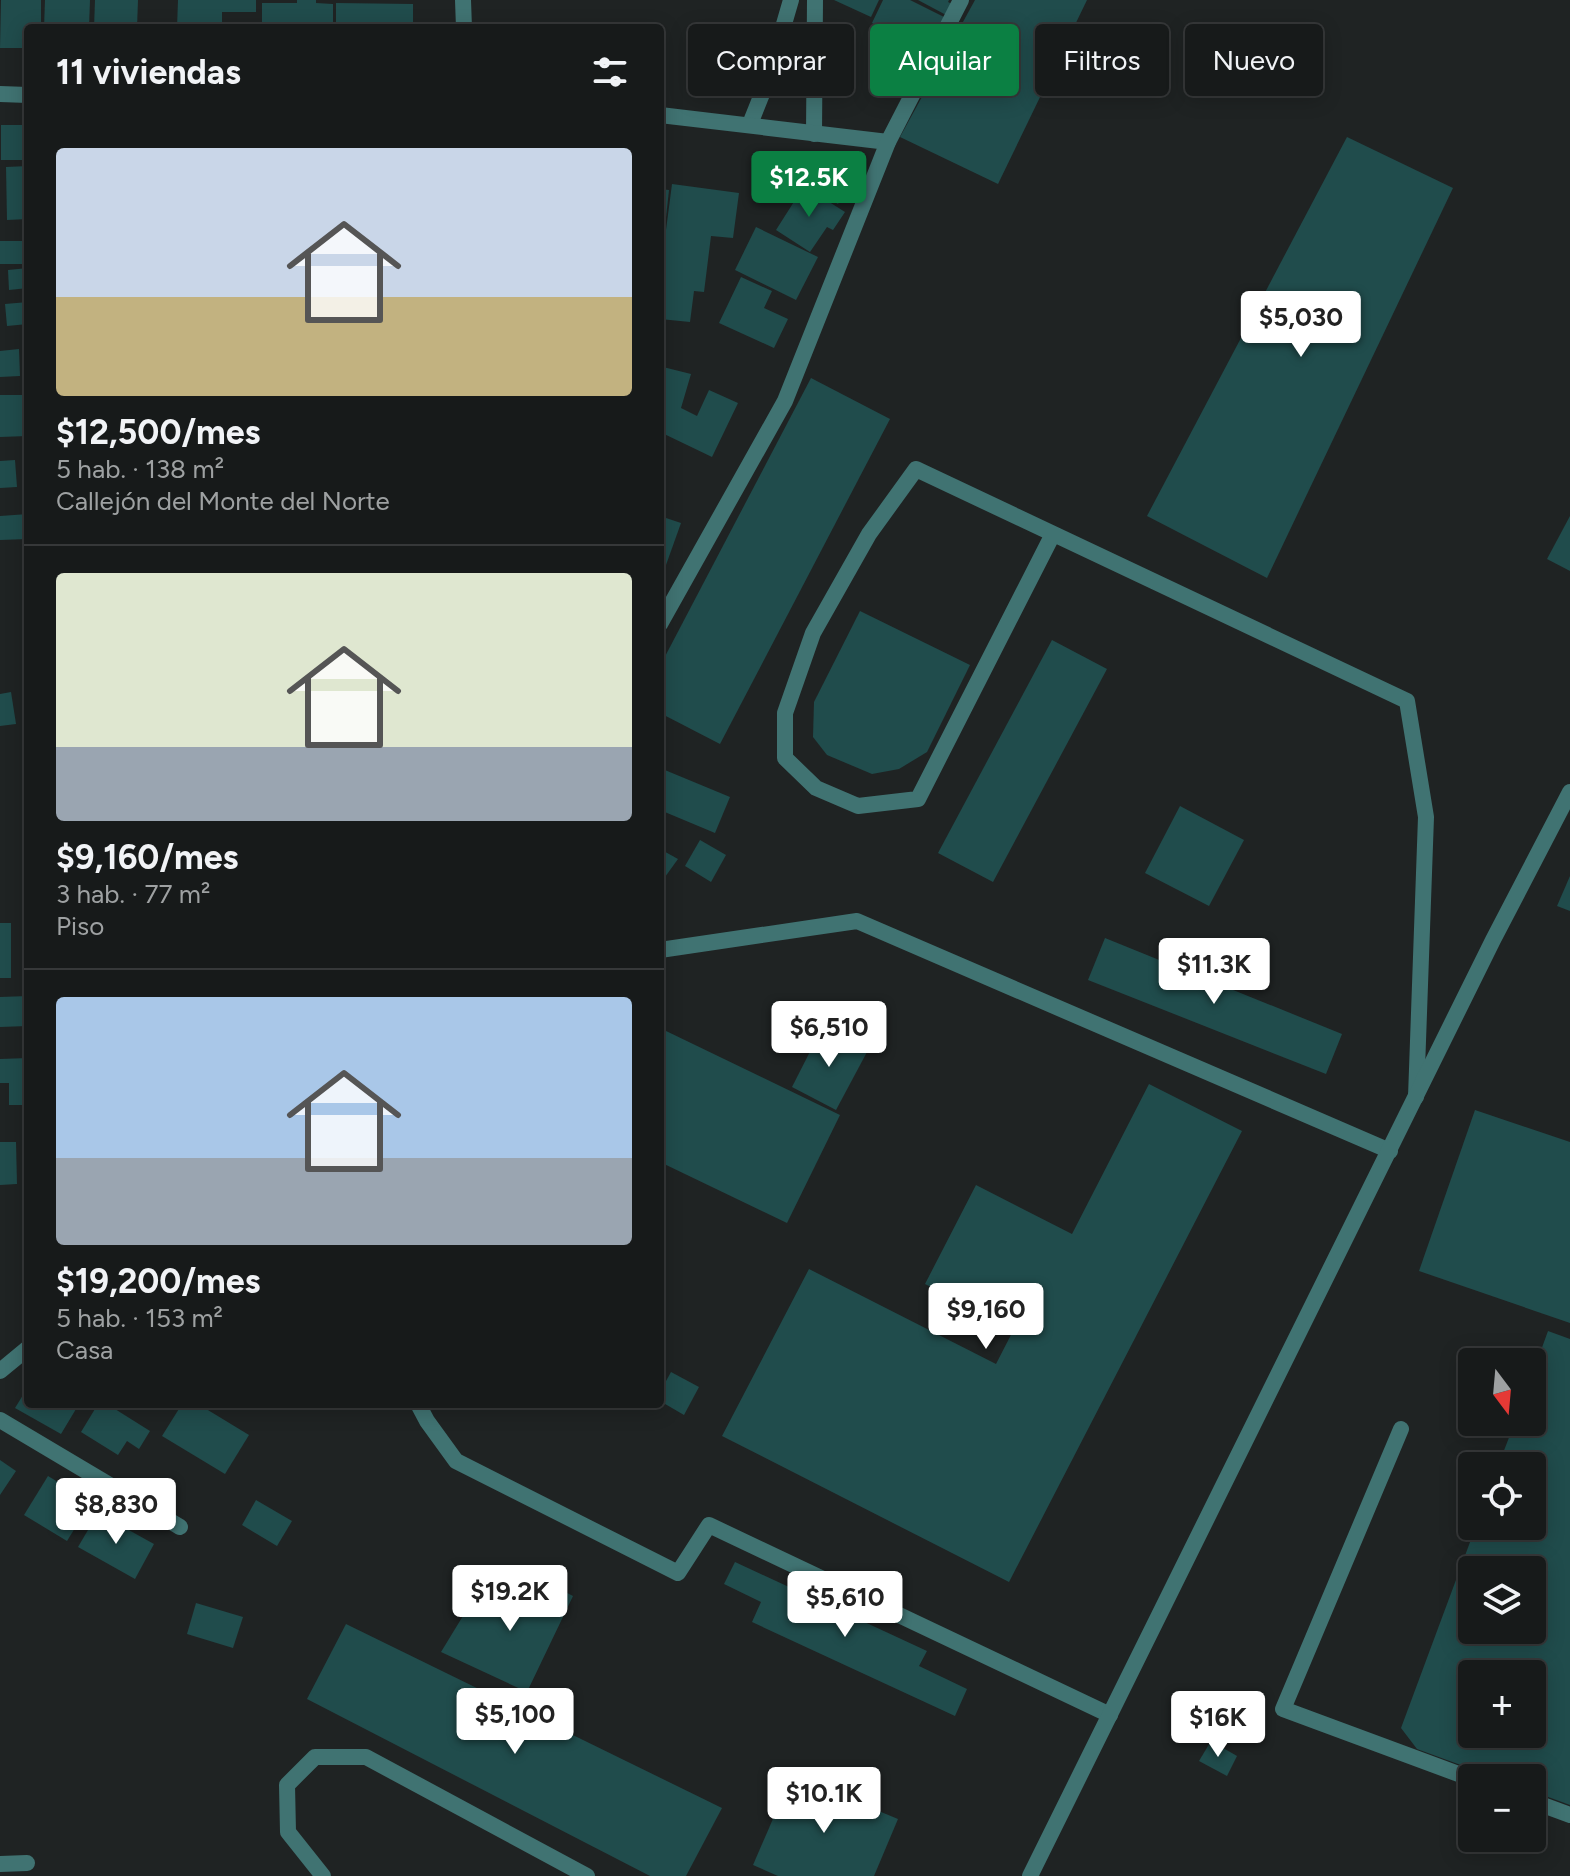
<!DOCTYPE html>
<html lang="es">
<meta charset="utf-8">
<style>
:root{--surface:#171a1a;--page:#202323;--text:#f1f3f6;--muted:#9ea1a2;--line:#363839;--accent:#0b8043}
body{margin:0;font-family:Figtree,sans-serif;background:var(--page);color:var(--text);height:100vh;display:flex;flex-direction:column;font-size:30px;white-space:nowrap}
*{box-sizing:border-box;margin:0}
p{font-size:26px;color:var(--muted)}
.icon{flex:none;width:44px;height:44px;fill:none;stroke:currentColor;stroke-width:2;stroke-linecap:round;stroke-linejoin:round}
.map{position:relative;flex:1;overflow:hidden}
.sheet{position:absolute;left:24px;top:24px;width:640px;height:1384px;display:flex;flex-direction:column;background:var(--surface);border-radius:8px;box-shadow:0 4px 20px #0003,0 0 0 2px var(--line)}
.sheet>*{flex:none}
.guide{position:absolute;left:688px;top:24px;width:760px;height:72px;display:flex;gap:16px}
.needle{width:52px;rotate:164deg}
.controls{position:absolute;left:1458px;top:1348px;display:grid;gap:16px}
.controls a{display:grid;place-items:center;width:88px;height:88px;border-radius:8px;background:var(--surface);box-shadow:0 4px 20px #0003,0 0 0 2px var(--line);font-size:40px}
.price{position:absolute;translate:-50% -68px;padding:0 18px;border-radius:8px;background:#fff;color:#222;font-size:26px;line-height:52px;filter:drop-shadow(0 2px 4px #0008)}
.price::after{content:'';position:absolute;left:50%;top:48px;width:24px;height:18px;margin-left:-12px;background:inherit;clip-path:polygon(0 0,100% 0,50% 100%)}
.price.selected{background:var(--accent);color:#fff}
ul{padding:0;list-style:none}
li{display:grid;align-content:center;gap:16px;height:424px;padding:0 32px}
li+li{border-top:2px solid var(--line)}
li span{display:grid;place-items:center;height:248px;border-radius:8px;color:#555}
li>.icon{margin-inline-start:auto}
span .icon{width:144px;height:144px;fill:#fffc;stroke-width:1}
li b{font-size:34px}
h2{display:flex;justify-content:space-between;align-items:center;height:96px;padding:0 32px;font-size:34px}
.pill{padding:0 28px;border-radius:8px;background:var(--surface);box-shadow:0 4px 20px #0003,0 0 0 2px var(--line);font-size:28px;line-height:72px}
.pill.selected{background:var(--accent);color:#fff}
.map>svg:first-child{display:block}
.building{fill:#204c4c;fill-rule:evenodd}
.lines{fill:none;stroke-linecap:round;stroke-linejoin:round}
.service{stroke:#407372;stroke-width:16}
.minor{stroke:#407372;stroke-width:16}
</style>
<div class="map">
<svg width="1570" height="1876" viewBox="0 0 1570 1876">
<rect width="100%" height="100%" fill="#1f2323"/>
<g class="building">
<path d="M1 0H41V28H28V48H0Z"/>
<path d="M45 0H90L89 28H44Z"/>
<path d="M95 0H138L137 28H94Z"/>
<path d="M178 0H256V12H222V28H177Z"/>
<path d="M297 0H316V3L333 4V28H262V3H297Z"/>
<path d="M834 0H879L871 17Z"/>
<path d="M883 0H910L948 19 941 31 936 28 925 50 872 23Z"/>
<path d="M918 0H949L948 2 954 5 948 16Z"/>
<path d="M975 0H1087L998 184 900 137Z"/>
<path d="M336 3 413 4V28H336Z"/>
<rect x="1" y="125" width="27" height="35"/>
<path d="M1347 137 1453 188 1267 578 1147 516Z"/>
<path d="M824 157 855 175 838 204 808 186Z"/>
<path d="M28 166V219L7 220 6 167Z"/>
<path d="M672 184 739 193 733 238 711 236 704 292 694 291 690 322 660 319V276Z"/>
<path d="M804 186 845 212 833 230 827 227 810 252 776 230Z"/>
<path d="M660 189 669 190 665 227H660Z"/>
<path d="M756 227 818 257 796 300 735 270Z"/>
<rect x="0" y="241" width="23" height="23"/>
<path d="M28 268V288L9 290 8 270Z"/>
<path d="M741 277 772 291 764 308 788 319 774 348 719 323Z"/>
<path d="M28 302V324L7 326 5 304Z"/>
<path d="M19 349 20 376 0 377V351Z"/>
<path d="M663 367 691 374 681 408 697 416 709 390 738 403 712 457 660 432V381Z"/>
<path d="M811 378 890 419 720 744 660 713V666Z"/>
<path d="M0 395H28V436L0 437Z"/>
<path d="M15 460 17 487 0 488V461Z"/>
<path d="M28 514V539L0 540V516Z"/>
<path d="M660 516 681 523 666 565 660 563Z"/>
<path d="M1570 516V571L1547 559Z"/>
<path d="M860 611 970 665 927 752 899 769 872 774 827 755 813 737 814 702Z"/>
<path d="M1052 640 1107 669 993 882 938 853Z"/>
<path d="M11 692 16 724 0 726V694Z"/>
<path d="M660 768 730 797 715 833 660 810Z"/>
<path d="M1180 806 1244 840 1209 906 1145 873Z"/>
<path d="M700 840 726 855 711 882 685 866Z"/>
<path d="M660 849 678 859 665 877H660Z"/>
<path d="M1570 876V911L1557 906Z"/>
<rect x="0" y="923" width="11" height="55"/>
<path d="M1105 938 1342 1034 1326 1074 1088 980Z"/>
<rect x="23" y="958" width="5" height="32"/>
<path d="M28 996V1026L0 1027V997Z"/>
<path d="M822 1028 867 1052 836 1110 792 1087Z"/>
<path d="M664 1030 840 1115 787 1223 660 1162V1038Z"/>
<path d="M28 1058V1105H9V1083H0V1059Z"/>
<path d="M1149 1084 1242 1131 1009 1582 722 1436 809 1269 996 1364 1014 1329 925 1284 976 1185 1072 1234Z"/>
<path d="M1475 1110 1570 1142V1323L1419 1271Z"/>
<path d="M0 1142H16L17 1184 0 1185Z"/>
<path d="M1548 1331 1570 1339V1805L1532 1791V1778H1496L1417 1749 1401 1728 1476 1526H1532V1466H1498L1515 1422H1532V1375ZM1472 1570H1532V1630H1472ZM1472 1674H1532V1734H1472Z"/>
<path d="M671 1372 699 1387 684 1415 660 1401V1392Z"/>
<path d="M28 1387V1404H79L61 1434 15 1408Z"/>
<path d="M98 1404H107L150 1431 139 1449 127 1441 118 1455 81 1432Z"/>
<path d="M182 1404H198L249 1435 225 1474 162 1436Z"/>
<path d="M0 1460 16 1471 0 1495Z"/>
<path d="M48 1476 91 1502 67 1541 24 1515Z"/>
<path d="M256 1500 292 1521 277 1546 242 1525Z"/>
<path d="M98 1513 154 1544 135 1579 78 1547Z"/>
<path d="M735 1562 927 1651 919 1666 967 1689 955 1716 752 1622 761 1602 724 1584Z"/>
<path d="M534 1576 573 1596 527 1692 441 1652 480 1588 514 1611Z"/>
<path d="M196 1603 243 1617 233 1648 187 1634Z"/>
<path d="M346 1624 722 1808 686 1876H650L307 1699Z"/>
<path d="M1211 1741 1237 1756 1227 1776 1199 1761Z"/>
<path d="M792 1775 898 1819 874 1876H778L753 1865Z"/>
</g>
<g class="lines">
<g class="service">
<path d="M750 124 768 79 791 0"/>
<path d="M814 134 815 0"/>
<path d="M1053 534 918 799 858 806 816 788 785 758V713L813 633 869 534 916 469 1407 701 1426 817 1416 1097"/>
<path d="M660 950 857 921 1390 1151"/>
<path d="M418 1404 427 1421 456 1461 678 1573 709 1525 1110 1715"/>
<path d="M0 1420 180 1527"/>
<path d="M1401 1429 1283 1709 1472 1779"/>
<path d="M1532 1801 1570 1815"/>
<path d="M323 1876 288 1832 287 1785 315 1757H366L587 1876"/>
</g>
<g class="minor">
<path d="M463 0 464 28"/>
<path d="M0 94 28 95"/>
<path d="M660 115 888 142"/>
<path d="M660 624 785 401 888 142 961 0"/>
<path d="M0 1371 28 1348"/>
<path d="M0 1864 27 1863"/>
<path d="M1030 1876 1493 940 1570 792"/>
</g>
</g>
</svg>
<div class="controls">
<a><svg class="needle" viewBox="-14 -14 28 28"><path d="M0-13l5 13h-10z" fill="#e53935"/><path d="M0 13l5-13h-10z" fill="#9ea1a2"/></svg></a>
<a><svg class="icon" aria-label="locate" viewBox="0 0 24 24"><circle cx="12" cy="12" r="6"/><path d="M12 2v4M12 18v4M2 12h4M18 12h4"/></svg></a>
<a><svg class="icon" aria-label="layers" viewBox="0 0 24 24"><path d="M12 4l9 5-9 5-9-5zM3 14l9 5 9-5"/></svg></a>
<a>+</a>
<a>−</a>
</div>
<b class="price selected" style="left:809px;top:219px">$12.5K</b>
<b class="price" style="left:1301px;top:359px">$5,030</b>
<b class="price" style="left:1214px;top:1006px">$11.3K</b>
<b class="price" style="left:829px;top:1069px">$6,510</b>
<b class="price" style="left:986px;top:1351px">$9,160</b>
<b class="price" style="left:116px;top:1546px">$8,830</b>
<b class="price" style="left:510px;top:1633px">$19.2K</b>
<b class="price" style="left:845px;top:1639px">$5,610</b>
<b class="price" style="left:515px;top:1756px">$5,100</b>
<b class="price" style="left:1218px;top:1759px">$16K</b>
<b class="price" style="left:824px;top:1835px">$10.1K</b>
<div class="guide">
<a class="pill">Comprar</a>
<a class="pill selected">Alquilar</a>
<a class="pill">Filtros</a>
<a class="pill">Nuevo</a>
</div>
<section class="sheet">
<h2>11 viviendas<svg class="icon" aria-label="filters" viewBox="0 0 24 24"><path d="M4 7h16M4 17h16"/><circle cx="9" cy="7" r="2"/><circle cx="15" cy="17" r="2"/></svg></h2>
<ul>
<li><span style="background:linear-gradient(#c9d6e8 60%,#c2b280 0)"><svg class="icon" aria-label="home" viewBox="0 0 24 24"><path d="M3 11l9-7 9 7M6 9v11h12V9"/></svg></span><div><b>$12,500/mes</b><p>5 hab. · 138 m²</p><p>Callejón del Monte del Norte</p></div></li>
<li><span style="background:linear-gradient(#dfe7d0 70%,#9aa5b1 0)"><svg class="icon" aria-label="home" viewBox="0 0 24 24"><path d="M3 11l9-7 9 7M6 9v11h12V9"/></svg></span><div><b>$9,160/mes</b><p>3 hab. · 77 m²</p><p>Piso</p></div></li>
<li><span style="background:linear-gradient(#a9c7e8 65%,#9aa5b1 0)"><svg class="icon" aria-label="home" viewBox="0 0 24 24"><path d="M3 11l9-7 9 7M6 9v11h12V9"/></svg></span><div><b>$19,200/mes</b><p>5 hab. · 153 m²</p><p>Casa</p></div></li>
</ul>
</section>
</div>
